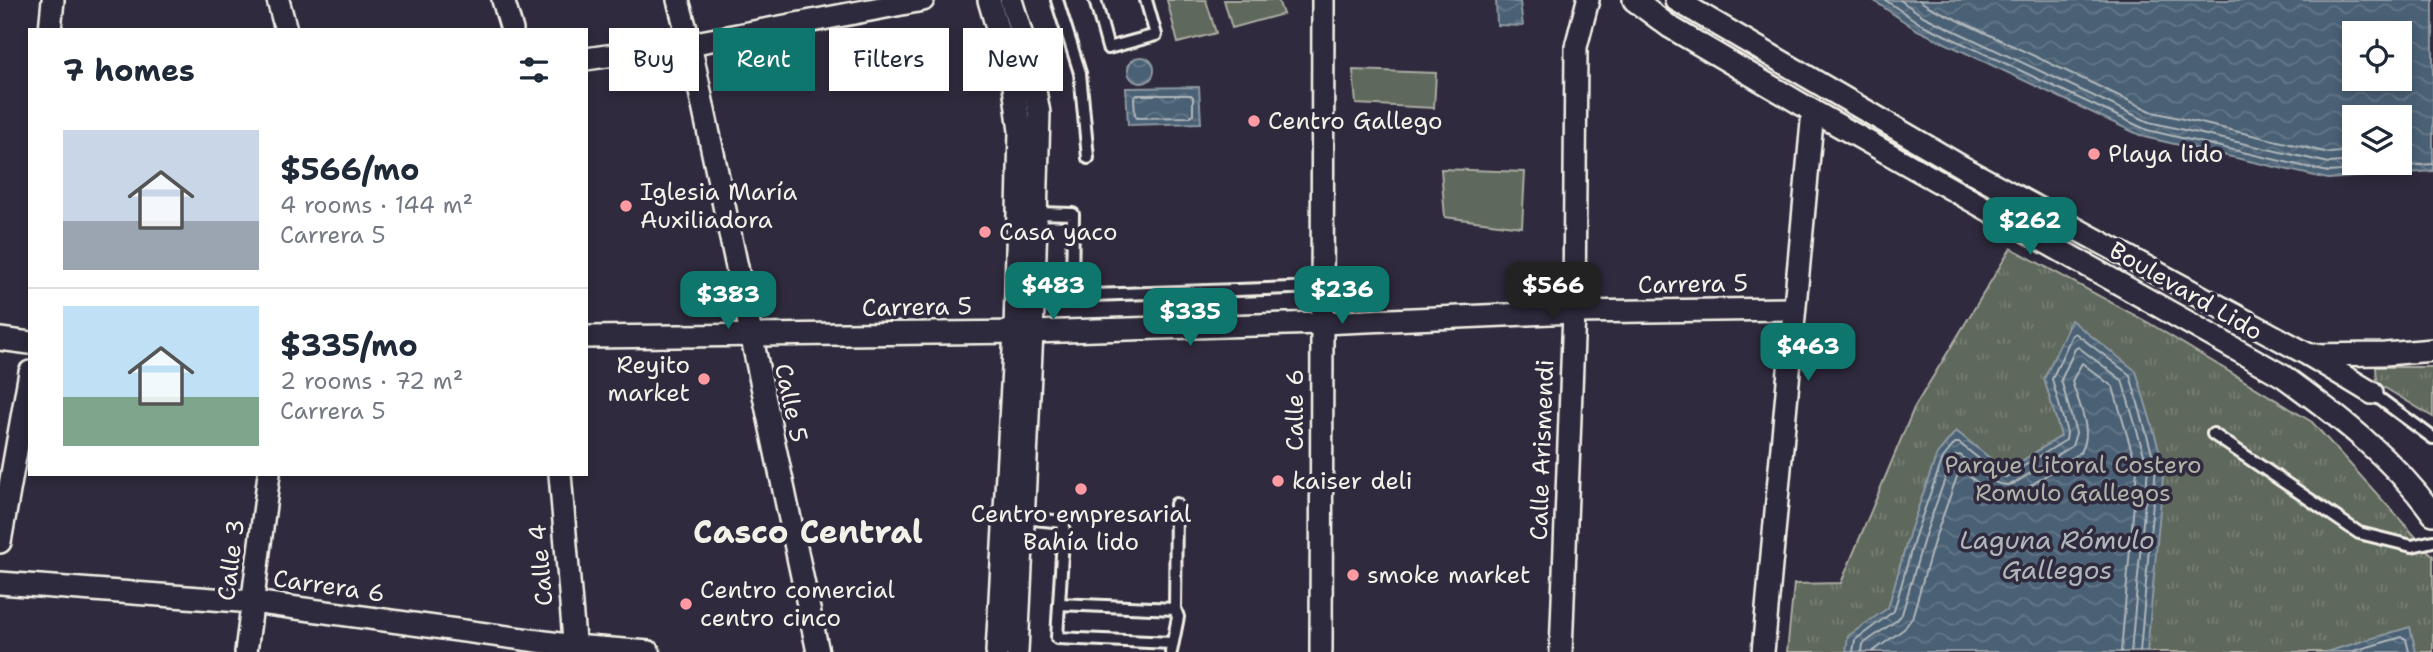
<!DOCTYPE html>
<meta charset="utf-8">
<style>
:root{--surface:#fff;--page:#f6f6f7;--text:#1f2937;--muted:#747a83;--line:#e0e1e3;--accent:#0f766e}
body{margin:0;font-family:"Shantell Sans",sans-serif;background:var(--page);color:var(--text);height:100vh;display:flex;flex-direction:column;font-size:26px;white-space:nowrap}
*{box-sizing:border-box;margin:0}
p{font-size:23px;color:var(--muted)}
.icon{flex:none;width:38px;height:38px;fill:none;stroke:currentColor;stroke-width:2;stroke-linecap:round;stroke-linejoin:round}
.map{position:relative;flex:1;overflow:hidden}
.sheet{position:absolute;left:28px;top:28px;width:560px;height:448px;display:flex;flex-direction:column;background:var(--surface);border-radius:0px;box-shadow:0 4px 10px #0003}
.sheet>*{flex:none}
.banner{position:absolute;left:609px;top:28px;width:665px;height:63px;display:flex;gap:14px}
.tools{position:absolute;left:2342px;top:21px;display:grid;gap:14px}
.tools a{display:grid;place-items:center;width:70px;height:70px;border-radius:0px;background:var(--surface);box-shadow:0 4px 10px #0003;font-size:35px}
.price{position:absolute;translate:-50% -60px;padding:0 16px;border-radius:14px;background:var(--accent);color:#fff;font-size:23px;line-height:46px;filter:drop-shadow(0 2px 4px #0008)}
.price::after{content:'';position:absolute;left:50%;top:42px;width:21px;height:16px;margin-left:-10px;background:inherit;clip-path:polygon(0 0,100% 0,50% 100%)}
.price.active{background:#222;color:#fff}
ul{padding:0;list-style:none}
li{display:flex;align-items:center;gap:21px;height:175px;padding:0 35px}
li+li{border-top:2px solid var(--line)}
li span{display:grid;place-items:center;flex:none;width:196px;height:140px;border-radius:0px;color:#555}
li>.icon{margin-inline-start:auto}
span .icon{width:84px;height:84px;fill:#fffc;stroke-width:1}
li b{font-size:30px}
h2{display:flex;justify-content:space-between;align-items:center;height:84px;padding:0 35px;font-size:30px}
.chip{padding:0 24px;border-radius:0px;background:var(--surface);box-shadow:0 4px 10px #0003;font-size:24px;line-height:63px}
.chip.active{background:var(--accent);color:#fff}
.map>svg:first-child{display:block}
.grass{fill:url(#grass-tufts);stroke:#aaaca2;stroke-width:2}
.pitch{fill:#5f685c;stroke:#aaaca2;stroke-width:2}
.water{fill:url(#water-waves);stroke:#8e9aa2;stroke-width:2;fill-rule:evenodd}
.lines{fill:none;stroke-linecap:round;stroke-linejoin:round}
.shore{stroke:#b0b7ba;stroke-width:2}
.lane-casing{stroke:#f4f1e8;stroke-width:16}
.street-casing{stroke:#f4f1e8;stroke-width:26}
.lane{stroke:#2f2a3d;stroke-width:10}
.street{stroke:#2f2a3d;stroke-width:21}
.poi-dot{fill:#ff9aa2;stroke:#2f2a3d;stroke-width:2.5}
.labels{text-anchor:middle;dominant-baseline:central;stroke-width:7;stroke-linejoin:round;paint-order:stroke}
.poi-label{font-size:24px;fill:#f4f1e8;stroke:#2f2a3d;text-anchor:start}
.street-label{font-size:24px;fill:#f4f1e8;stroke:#2f2a3d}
.park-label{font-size:24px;fill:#b1b3a9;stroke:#2f2a3d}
.water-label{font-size:26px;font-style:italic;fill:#b0b7ba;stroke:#2f2a3d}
.district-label{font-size:32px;font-weight:bold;fill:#f4f1e8;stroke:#2f2a3d}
</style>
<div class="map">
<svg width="2433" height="652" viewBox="0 0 2433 652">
<defs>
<pattern id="grass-tufts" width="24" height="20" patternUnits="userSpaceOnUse" patternTransform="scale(1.75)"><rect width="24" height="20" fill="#5f685c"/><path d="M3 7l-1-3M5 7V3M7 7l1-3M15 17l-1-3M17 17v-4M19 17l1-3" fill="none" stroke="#777e73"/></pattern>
<pattern id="water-waves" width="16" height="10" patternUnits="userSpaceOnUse" patternTransform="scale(1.75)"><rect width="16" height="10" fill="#4a6074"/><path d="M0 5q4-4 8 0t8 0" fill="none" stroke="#657788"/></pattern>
</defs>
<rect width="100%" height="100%" fill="#2f2a3d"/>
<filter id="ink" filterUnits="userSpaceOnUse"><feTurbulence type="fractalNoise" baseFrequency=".0143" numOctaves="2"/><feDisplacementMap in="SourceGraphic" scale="14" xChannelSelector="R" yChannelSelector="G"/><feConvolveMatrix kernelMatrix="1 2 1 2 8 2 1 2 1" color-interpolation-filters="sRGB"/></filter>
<g filter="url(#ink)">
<g class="grass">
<path d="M2011 248 2149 323 2312 422 2433 556V652H1787L1794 584 1841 583 1914 408Z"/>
<path d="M2376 367H2433V417L2377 383Z"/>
</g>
<g class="pitch">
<path d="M1167 0H1206L1216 33 1178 43Z"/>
<path d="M1224 0H1278L1283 14 1232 28Z"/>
<path d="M1353 70 1436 73 1434 108 1356 104Z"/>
<path d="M1441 169 1525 172 1522 227 1445 217Z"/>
</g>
<g class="water">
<path d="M1496 0 1520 2 1523 26 1497 25Z"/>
<path d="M1873 0H2433V171L2328 179 2144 137 1915 29ZM2354 33H2399V79H2354ZM2354 117H2399V163H2354Z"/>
<circle cx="1141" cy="70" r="13"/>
<path d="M1199 87 1201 123 1128 125 1126 88Z"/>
<path d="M2071 320 2136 371 2164 466 2147 652H1846L1848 636 1888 608 1910 531 1937 454 1956 431 2006 471 2061 436 2044 379Z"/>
<path d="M2410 627 2416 652H2326Z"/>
</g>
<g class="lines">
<g class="shore">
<path d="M1885 0 1919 23 2147 130 2328 172 2433 164"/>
<path d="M1900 0 1923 16 2149 122 2329 163 2354 161"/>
<path d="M1919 0 1928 6 2153 112 2329 153 2354 151"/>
<path d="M1137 95H1191L1193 97V114L1190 117 1137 118 1135 115 1134 98Z"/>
<path d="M1853 652 1855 640 1894 611 1916 533 1943 458 1955 443H1959L2001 476 2006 477 2066 440 2067 433 2052 379 2072 335 2075 333 2130 375 2156 467 2140 652"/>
<path d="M1862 652 1863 644 1897 620 1902 614 1925 535 1951 462 1956 456 1960 455C1975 467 1995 492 2015 483L2072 446 2076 433 2061 380 2075 349 2078 347 2122 380 2148 468 2131 652"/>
<path d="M1872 652 1904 629 1912 618 1935 538 1959 471H1963C1981 485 1997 504 2021 492L2081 452C2094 431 2078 403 2072 381L2082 363 2113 387 2137 469 2121 652"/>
<path d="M2350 652 2402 637 2406 639 2409 652"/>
</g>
<g class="lane-casing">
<g id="lane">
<path d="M1057 0 1080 73 1088 158"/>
<path d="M1095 0 1108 48 1156 35 1146 0"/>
<path d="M1037 213 1073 214 1072 296"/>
<path d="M1034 297 1321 287"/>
<path d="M2372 393 2433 438"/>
<path d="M2213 434 2359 533 2412 546 2433 541"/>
<path d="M1023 518 1064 522 1059 604 1175 609 1178 617 1171 652"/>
<path d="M1059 604 1057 638 1172 643"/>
<path d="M1175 609 1176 504"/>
</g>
</g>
<g class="street-casing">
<g id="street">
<path d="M278 0 286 30"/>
<path d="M503 0 512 30"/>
<path d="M678 0 690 44 818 652"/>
<path d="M989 0 1014 86 1020 131 1015 332 997 652"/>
<path d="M1011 0 1030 62 1039 113 1034 288 1017 652"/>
<path d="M1634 0 1670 27 1813 111 2283 376C2338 416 2393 458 2433 514"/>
<path d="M1676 0 1964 168 2309 355 2385 354 2433 350"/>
<path d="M50 30 53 0"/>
<path d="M586 59 690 44 923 0"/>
<path d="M586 337 1032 332 1321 323 1574 312 1793 309"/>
<path d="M0 339 30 343"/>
<path d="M2309 355 2372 393"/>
<path d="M560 474 575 652"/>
<path d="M0 542 30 372"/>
<path d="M0 583 253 602 574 646 649 652"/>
<path d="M246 652 269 474"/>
<path d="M1321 652 1323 0"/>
<path d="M1561 652 1574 312 1576 47 1588 0"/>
<path d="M1763 652 1813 111"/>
</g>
</g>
<use href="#lane" class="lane"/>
<use href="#street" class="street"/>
</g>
</g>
<g class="poi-dot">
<circle cx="1254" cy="121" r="7"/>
<circle cx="2094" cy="154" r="7"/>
<circle cx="626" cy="206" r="7"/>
<circle cx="985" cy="232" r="7"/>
<circle cx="704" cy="379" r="7"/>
<circle cx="1278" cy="481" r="7"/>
<circle cx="1081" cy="489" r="7"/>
<circle cx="1353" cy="575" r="7"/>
<circle cx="686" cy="604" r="7"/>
</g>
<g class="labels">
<g class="poi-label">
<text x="1268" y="121">Centro Gallego</text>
<text x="2108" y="154">Playa lido</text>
<text x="640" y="192">Iglesia María<tspan x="640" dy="28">Auxiliadora</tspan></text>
<text x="999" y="232">Casa yaco</text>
<text x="690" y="365" text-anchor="end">Reyito<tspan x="690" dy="28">market</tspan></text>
<text x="1292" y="481">kaiser deli</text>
<text x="1081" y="514" text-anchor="middle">Centro empresarial<tspan x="1081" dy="28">Bahía lido</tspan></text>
<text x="1367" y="575">smoke market</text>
<text x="700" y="590">Centro comercial<tspan x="700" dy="28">centro cinco</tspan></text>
</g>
<g class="street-label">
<text transform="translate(1693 284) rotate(-1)">Carrera 5</text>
<text transform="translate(2186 291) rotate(30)">Boulevard Lido</text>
<text transform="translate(917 307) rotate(-1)">Carrera 5</text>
<text transform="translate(791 403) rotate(78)">Calle 5</text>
<text transform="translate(1295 410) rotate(-90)">Calle 6</text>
<text transform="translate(1542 450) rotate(-88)">Calle Arismendi</text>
<text transform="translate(231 560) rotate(-83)">Calle 3</text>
<text transform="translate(541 565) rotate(-95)">Calle 4</text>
<text transform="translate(329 586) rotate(8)">Carrera 6</text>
</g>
<g class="park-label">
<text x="2073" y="465">Parque Litoral Costero<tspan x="2073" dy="28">Romulo Gallegos</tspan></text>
</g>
<g class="water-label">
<text x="2057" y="539">Laguna Rómulo<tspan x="2057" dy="30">Gallegos</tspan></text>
</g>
<g class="district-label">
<text x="808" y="531">Casco Central</text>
</g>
</g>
</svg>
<div class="tools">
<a><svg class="icon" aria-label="locate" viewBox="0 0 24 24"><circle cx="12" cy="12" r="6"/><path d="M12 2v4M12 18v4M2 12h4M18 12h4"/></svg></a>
<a><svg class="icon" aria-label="layers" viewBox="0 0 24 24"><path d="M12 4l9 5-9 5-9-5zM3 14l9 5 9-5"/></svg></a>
</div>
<b class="price" style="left:2030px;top:257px">$262</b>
<b class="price" style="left:1053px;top:322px">$483</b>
<b class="price active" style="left:1553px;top:322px">$566</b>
<b class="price" style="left:1342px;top:326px">$236</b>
<b class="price" style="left:728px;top:331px">$383</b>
<b class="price" style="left:1190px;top:348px">$335</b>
<b class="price" style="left:1808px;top:383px">$463</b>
<div class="banner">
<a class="chip">Buy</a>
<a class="chip active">Rent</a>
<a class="chip">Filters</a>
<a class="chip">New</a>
</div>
<section class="sheet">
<h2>7 homes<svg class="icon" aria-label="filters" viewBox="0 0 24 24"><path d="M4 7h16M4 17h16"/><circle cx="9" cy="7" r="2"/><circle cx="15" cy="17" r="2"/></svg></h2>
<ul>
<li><span style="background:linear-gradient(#c9d6e8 65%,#9aa5b1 0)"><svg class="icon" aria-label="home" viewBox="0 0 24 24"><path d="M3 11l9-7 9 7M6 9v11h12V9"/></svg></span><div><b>$566/mo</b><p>4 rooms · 144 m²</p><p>Carrera 5</p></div></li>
<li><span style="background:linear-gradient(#bfe0f5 65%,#7fa58c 0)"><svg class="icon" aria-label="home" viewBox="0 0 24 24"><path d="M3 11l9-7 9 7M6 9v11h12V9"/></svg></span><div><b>$335/mo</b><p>2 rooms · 72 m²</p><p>Carrera 5</p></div></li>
</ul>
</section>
</div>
